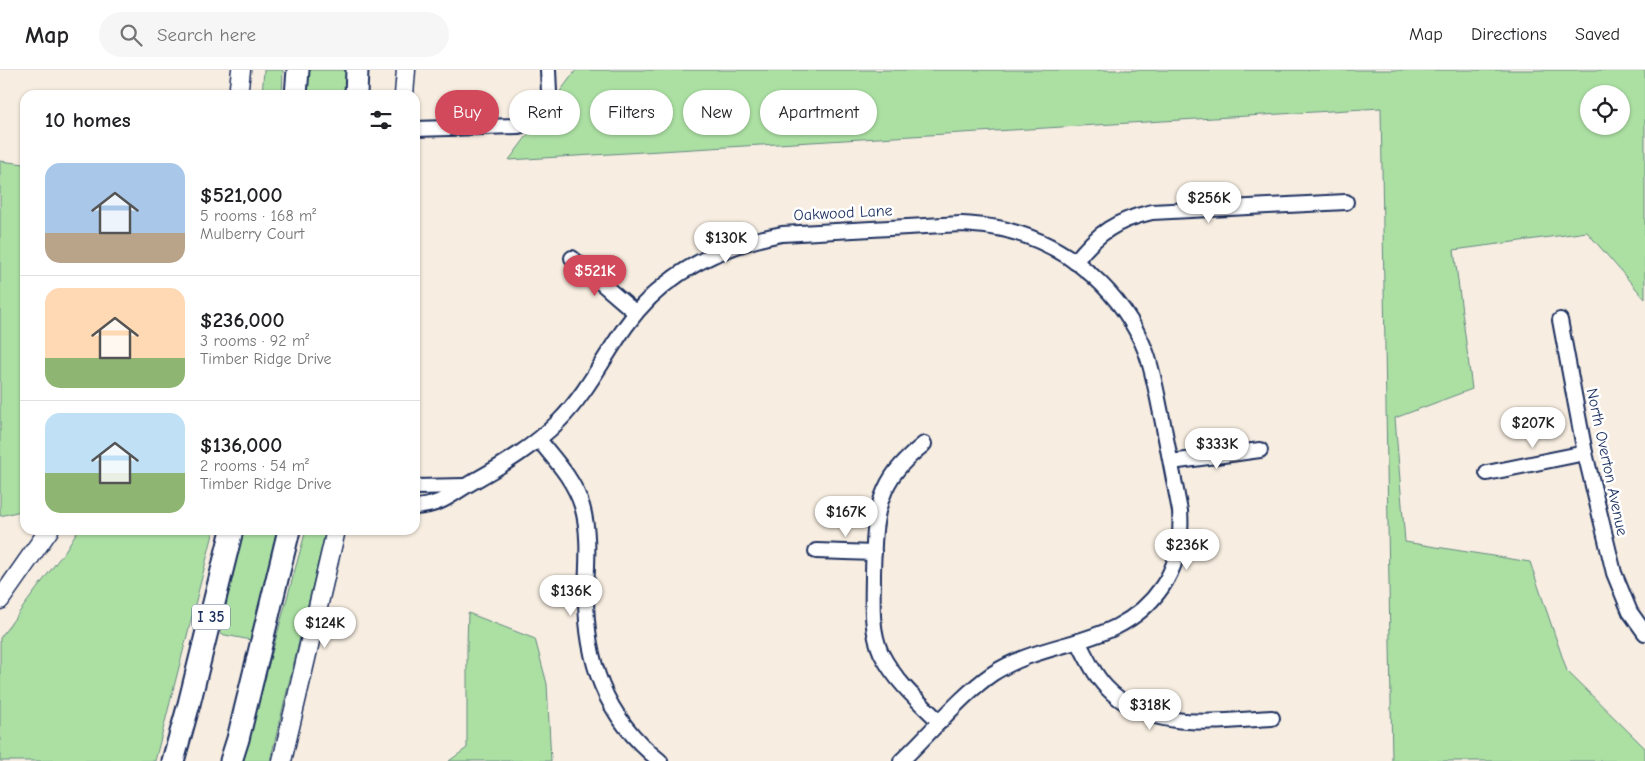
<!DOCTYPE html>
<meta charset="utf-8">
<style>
:root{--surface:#fff;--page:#f6f6f6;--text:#202124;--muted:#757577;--line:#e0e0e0;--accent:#d1495b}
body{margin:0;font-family:"Comic Neue",sans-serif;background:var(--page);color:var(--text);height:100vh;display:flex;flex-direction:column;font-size:19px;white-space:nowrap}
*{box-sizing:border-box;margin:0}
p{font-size:16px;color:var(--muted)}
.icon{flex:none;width:28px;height:28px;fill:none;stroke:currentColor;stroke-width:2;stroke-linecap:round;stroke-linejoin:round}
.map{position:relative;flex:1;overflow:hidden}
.details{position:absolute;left:20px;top:20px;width:400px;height:445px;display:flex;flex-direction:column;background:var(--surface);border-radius:15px;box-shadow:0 1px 4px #0004}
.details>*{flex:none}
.top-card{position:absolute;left:435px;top:20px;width:475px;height:45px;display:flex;gap:10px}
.controls{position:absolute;left:1580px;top:15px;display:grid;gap:10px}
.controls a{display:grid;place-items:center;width:50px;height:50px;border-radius:50%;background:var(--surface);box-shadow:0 1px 4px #0004;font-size:25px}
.price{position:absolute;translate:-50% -42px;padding:0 11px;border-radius:18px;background:#fff;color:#222;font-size:16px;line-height:32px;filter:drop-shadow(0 1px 2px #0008)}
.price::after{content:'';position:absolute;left:50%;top:30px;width:15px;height:11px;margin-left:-8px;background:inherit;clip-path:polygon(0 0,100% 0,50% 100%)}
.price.active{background:var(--accent);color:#fff}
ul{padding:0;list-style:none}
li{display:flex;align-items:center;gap:15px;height:125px;padding:0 25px}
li+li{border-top:1px solid var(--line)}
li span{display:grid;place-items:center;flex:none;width:140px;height:100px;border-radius:15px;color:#555}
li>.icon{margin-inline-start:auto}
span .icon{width:60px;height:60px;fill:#fffc;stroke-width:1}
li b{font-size:21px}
h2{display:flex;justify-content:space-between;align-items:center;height:60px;padding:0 25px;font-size:21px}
.pill{padding:0 18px;border-radius:22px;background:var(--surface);box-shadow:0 1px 4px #0004;font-size:18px;line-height:45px}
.pill.active{background:var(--accent);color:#fff}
header{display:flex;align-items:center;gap:30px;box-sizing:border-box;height:70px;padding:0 25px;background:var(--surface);border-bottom:1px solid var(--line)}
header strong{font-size:24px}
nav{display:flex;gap:28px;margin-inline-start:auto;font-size:18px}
.search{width:350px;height:45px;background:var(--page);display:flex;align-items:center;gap:12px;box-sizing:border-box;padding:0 18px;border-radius:28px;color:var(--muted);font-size:19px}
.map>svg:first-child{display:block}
.green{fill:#ace0a3;stroke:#648880;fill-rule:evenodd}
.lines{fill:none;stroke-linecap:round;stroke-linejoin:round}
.minor-casing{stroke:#1b2f5e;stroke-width:18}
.major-casing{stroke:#1b2f5e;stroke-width:21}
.highway-casing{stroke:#1b2f5e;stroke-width:25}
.minor{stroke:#fff;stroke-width:14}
.major{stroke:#fff;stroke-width:18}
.highway{stroke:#fff;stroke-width:21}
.labels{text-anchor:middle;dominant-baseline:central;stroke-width:5;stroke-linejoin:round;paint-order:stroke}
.shield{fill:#fff;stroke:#5f6d8e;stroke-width:1}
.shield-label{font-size:15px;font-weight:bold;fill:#1b2f5e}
.street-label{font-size:16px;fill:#1b2f5e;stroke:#fff}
</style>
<header>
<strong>Map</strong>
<div class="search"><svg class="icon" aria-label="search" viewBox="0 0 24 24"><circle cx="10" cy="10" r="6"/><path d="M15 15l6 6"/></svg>Search here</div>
<nav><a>Map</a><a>Directions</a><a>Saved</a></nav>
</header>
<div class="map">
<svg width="1645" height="691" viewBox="0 0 1645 691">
<rect width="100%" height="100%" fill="#f7ede0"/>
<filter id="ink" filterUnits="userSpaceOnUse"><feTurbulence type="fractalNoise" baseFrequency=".02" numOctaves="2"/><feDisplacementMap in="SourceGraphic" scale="10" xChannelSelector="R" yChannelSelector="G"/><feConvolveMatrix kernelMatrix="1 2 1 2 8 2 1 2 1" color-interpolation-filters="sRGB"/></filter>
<g filter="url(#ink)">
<g class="green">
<path d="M264 0H283L282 25H262Z"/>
<path d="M307 0H349L346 25H305Z"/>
<path d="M576 0H1645V229L1587 162 1454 180 1472 319 1395 348 1405 472 1530 492 1567 601 1645 678V691H1392L1381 38 509 90ZM1589 24H1621V56H1589Z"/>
<path d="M0 91 25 94V440L0 446Z"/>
<path d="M78 460H214L155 691H0V568L65 481Z"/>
<path d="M242 460H278L251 570 220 564Z"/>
<path d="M306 460H326L270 691H242Z"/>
<path d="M468 543 535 569 547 614 551 691H449L467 678V574Z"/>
</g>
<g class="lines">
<g class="minor-casing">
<g id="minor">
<path d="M415 59 518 56 535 51 544 41 549 22 548 0"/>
<path d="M572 188 636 243"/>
<path d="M1075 192C1097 163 1117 150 1152 142L1346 132"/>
<path d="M1560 250 1585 383 1614 503 1630 542 1645 563"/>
<path d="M539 370C556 391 574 410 582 436 590 463 587 493 586 520 585 589 604 647 660 691"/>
<path d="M924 374C908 387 893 401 885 420 873 447 874 475 873 503 873 530 870 558 881 583 895 611 918 631 940 652"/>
<path d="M1171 392 1260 380"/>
<path d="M1487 403 1585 383"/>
<path d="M415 417 465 416"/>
<path d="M415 437C444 435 452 423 476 410 506 393 534 376 559 351 586 324 604 287 626 256 663 203 720 176 782 164L961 154C977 155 994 156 1010 161 1071 177 1123 223 1146 282 1154 304 1157 326 1162 348 1168 379 1174 410 1180 441 1182 469 1178 494 1162 517 1120 579 1048 567 992 604 960 626 930 664 901 691"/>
<path d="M816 481 874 483"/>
<path d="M1078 571C1086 587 1094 604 1106 617 1149 663 1215 651 1272 648"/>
</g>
</g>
<g class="major-casing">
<g id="major">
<path d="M238 25 241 0"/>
<path d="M404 25 406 0"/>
<path d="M0 530 49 460"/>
<path d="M282 691 336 460"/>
</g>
</g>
<g class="highway-casing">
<g id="highway">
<path d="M296 25 298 0"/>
<path d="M356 25 357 0"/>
<path d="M173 691 189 634 232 460"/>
<path d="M231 691 238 669 289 460"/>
</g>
</g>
<use href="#minor" class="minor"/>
<use href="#major" class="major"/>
<use href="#highway" class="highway"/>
</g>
</g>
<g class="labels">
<rect class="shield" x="192" y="534.5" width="38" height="25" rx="4"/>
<g class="shield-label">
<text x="211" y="547">I 35</text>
</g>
<g class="street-label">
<text transform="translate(843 143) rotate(-3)">Oakwood Lane</text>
<text transform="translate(1607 392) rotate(78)">North Overton Avenue</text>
</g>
</g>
</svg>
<div class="controls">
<a><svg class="icon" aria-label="locate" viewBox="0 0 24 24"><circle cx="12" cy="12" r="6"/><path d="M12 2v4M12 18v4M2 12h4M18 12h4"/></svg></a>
</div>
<b class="price" style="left:1209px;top:154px">$256K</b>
<b class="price" style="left:726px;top:194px">$130K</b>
<b class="price active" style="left:595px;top:227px">$521K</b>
<b class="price" style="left:1533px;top:379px">$207K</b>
<b class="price" style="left:1217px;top:400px">$333K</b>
<b class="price" style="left:846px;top:468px">$167K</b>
<b class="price" style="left:1187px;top:501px">$236K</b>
<b class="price" style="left:571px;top:547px">$136K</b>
<b class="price" style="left:325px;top:579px">$124K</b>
<b class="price" style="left:1150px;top:661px">$318K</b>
<div class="top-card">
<a class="pill active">Buy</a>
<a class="pill">Rent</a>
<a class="pill">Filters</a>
<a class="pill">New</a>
<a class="pill">Apartment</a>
</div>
<section class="details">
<h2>10 homes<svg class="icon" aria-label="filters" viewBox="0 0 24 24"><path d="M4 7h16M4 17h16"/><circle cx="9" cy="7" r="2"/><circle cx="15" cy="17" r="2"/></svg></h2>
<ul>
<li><span style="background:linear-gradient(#a9c7e8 70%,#b9a48a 0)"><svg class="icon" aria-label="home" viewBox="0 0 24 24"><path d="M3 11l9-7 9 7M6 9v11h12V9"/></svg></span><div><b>$521,000</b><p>5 rooms · 168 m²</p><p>Mulberry Court</p></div></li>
<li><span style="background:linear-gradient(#ffd9b3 70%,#8fb573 0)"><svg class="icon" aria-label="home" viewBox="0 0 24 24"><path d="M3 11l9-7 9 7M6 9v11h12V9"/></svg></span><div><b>$236,000</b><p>3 rooms · 92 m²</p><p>Timber Ridge Drive</p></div></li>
<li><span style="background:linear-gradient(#bfe0f5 60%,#8fb573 0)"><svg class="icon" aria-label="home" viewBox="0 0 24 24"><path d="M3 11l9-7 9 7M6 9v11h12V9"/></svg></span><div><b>$136,000</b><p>2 rooms · 54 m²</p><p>Timber Ridge Drive</p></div></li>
</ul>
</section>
</div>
